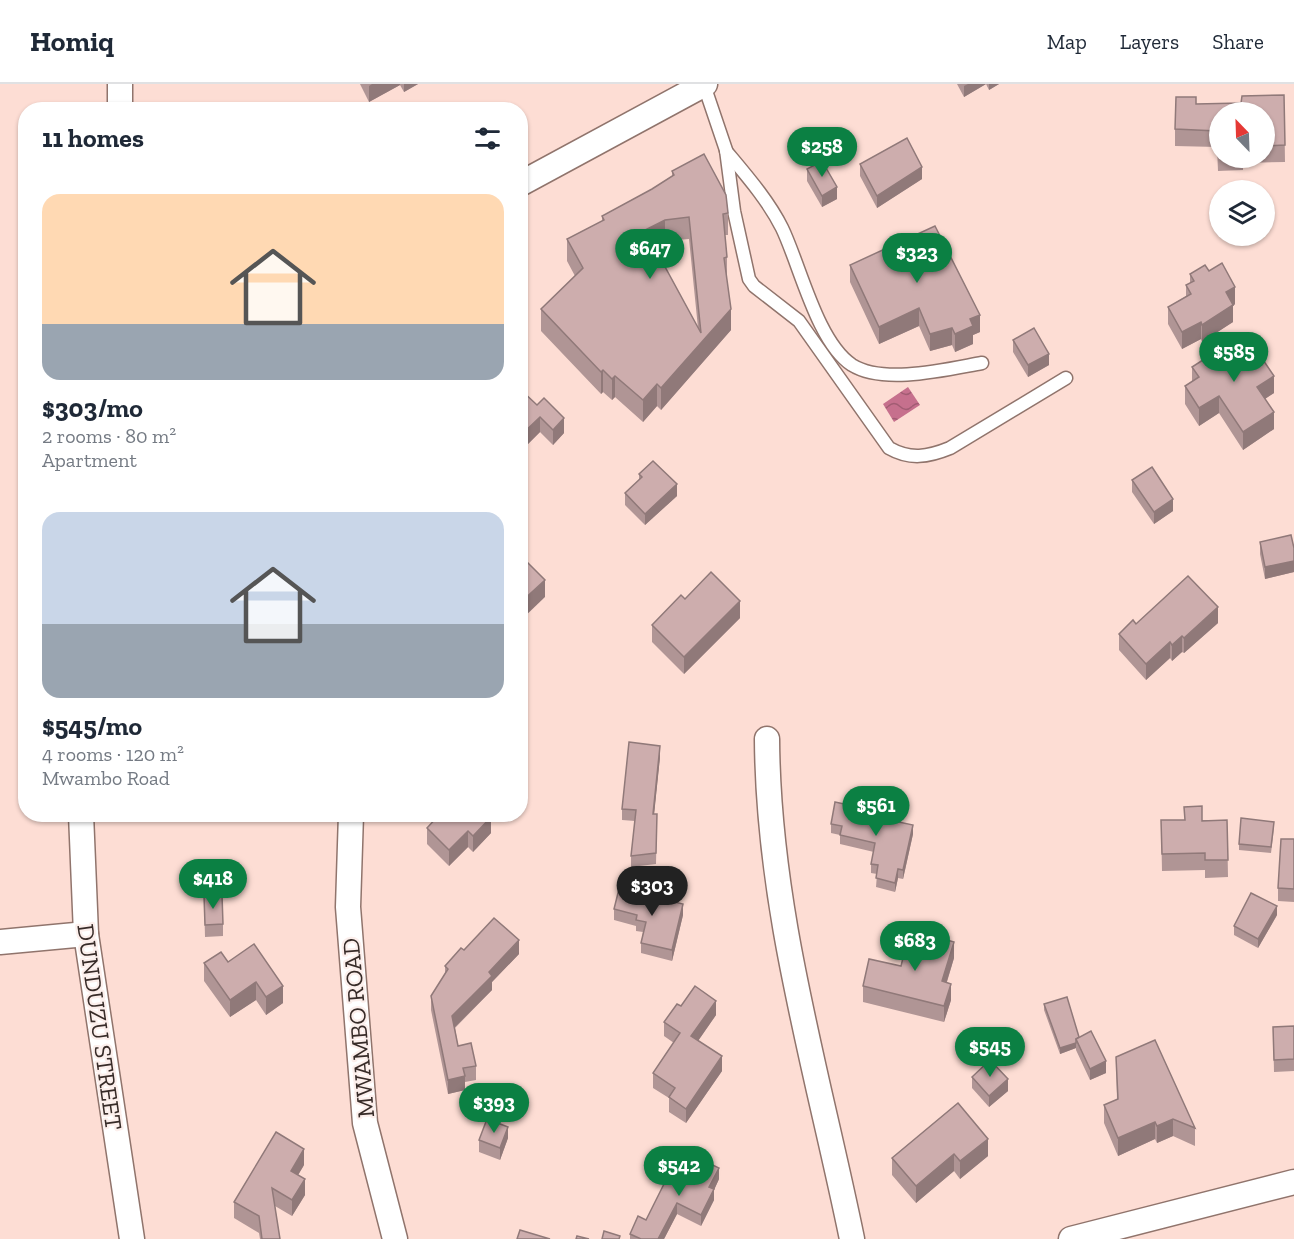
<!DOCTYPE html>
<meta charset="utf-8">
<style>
:root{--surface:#fff;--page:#f6f6f7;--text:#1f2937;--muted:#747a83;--line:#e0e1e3;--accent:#0b8043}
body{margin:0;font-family:"Zilla Slab",serif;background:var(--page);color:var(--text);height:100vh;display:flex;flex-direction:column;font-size:22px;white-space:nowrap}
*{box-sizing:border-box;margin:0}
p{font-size:20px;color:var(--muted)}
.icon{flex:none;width:33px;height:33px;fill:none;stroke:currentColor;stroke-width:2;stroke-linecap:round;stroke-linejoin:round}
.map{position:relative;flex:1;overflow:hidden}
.sheet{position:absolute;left:18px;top:18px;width:510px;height:720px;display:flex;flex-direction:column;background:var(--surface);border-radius:24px;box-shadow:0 2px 4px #0004}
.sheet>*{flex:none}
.needle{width:39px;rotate:337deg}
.tools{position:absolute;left:1209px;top:18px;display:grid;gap:12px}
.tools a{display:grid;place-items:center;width:66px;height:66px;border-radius:50%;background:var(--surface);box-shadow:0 2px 4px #0004;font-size:30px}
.price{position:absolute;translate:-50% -51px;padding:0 14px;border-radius:21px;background:var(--accent);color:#fff;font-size:20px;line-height:39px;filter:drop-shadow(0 2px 3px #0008)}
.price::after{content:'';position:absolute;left:50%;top:36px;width:18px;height:14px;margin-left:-9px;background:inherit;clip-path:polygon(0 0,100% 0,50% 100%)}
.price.active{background:#222;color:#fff}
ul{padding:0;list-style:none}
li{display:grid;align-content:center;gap:12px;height:318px;padding:0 24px}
li span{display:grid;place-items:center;height:186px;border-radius:18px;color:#555}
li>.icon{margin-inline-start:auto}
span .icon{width:108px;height:108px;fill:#fffc;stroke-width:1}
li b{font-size:26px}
h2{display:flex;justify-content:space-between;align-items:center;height:72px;padding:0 24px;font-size:26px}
header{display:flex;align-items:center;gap:36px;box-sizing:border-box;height:84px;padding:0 30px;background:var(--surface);border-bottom:2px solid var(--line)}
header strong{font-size:28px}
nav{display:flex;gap:33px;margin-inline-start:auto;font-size:21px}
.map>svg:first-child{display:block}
.water{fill:url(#water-waves)}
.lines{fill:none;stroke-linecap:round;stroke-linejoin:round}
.service-casing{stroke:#90746c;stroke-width:15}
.minor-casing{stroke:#90746c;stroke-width:27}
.service{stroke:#fff;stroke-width:12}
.minor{stroke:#fff;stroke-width:24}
.wall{fill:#b09595;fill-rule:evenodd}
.shaded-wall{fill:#907979}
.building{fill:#cdadad;stroke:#907979;stroke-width:1.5;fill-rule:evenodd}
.labels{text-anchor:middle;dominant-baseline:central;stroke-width:4.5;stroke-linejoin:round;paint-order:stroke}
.street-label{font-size:24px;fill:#372b28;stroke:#fcefec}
</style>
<header>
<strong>Homiq</strong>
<nav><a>Map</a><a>Layers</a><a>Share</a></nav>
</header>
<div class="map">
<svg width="1294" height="1155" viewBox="0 0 1294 1155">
<defs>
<pattern id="water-waves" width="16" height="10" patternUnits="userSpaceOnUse" patternTransform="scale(1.5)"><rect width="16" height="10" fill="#c6708d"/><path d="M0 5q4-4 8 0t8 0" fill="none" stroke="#a25c73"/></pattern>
</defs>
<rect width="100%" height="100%" fill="#fdddd4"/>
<path class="water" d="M908 303 920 321 894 338 883 320Z"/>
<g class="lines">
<g class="service-casing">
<g id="service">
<path d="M704 1 726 66 734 127 749 195 754 202 799 237 889 364C910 376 928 373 950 364L1066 294"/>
<path d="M726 67C746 91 768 116 782 144 800 181 817 258 852 281 884 301 948 285 982 279"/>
</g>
</g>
<g class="minor-casing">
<g id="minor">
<path d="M120 26V0"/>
<path d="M520 100 705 0"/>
<path d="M767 655C768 826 818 989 852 1155"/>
<path d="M81 730 86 850 132 1155"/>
<path d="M351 730 348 823 365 1039 395 1155"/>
<path d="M0 858 86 850"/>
<path d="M1071 1155 1294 1098"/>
</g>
</g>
<use href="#service" class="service"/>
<use href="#minor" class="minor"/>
</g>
<g class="wall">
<path d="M360 0H418L404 8 400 1 369 18Z"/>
<path d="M957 0H999L989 6 986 0 964 13Z"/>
<path d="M1284 11 1285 78 1243 79V86L1218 87 1217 63 1175 62V45L1196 20 1241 19ZM1220 28H1264V74H1220Z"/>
<path d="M860 80 922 95 877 124 860 92Z"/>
<path d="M807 85 837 115 822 123 807 97Z"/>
<path d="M672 87 728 129V151H725L727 173V195L731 246 661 326 657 322 643 338 615 313 612 316 603 308 601 310 541 247V225L575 192 567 177V155L602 137V132L652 105 672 92ZM689 155 698 244 654 163 665 157Z"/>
<path d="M850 181 980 248 973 251V260L955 268 952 261 930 267 919 242 879 260 850 198Z"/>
<path d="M1190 190 1235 220 1233 222V238L1202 258 1201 255 1182 265 1168 240V223L1186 212V201L1190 199Z"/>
<path d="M1013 256 1049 281 1028 293 1013 268Z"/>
<path d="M1227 269 1274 309 1265 315 1274 345 1243 366 1219 329 1199 342 1185 320V302L1192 298V283Z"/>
<path d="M520 305 564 349 553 361 540 348 522 366V379L520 381Z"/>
<path d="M639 390 677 412 645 441 625 421V409L639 396Z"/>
<path d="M1132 396 1173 427 1154 440 1132 408Z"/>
<path d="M1260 458 1294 464V488L1265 495 1260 470Z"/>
<path d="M685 515 740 534 684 590 652 558V541Z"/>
<path d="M1218 539 1184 569 1182 568 1172 577 1170 574 1146 596 1119 566V550L1136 540Z"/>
<path d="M660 673 654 730H657L656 780 631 783V772L635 737 622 736V725Z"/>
<path d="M435 730H489L491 749 473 768 468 763 449 782 427 760V744L435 735Z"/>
<path d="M881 734 913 750 903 795 898 794 895 808 876 803 877 790 871 789V780L874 768 840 760V751L831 749V740Z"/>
<path d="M1161 736H1227L1228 793 1205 794V786L1162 787Z"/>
<path d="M1274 744 1271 769 1239 766V760Z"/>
<path d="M1294 755V818L1278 817V804Z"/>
<path d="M204 812 223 840V852L205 853Z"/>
<path d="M614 825 683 831 672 877 641 869V859L643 848 636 847V842L614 836Z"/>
<path d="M1277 831 1258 864 1234 851V842Z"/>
<path d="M464 866 519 870 492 898V906L455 944 458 962 476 982V996L465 998V1006L448 1010 431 926V912L445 890V882Z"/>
<path d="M913 868 954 874 947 898 951 916 944 938 863 918V902L901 882Z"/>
<path d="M228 878 283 919 266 931 256 916 230 933 204 897V879Z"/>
<path d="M1044 920 1079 953 1106 989 1090 996 1076 966V964L1060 970 1044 926Z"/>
<path d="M681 922 716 931 698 957 722 987 686 1039 669 1028V1014L653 1004V989L674 959 664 952V938Z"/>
<path d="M1294 942V987L1274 988 1273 943Z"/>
<path d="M1116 973 1195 1044V1062L1173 1052 1157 1059 1155 1055 1118 1072 1104 1039V1021L1117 1016Z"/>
<path d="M972 993 1008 1007 989 1023 972 1004Z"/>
<path d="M958 1019 988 1072 960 1095 954 1087 916 1119 892 1091V1074Z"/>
<path d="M508 1054 500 1076 479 1068V1056Z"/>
<path d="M304 1081 298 1091 305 1111 292 1132 275 1122 280 1155H260L259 1149 234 1134V1118Z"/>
<path d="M719 1095 714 1106V1116L701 1142 677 1130 664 1155H630V1150L646 1136 676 1098Z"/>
</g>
<g class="shaded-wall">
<path d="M372 0H400V1L369 18V2Z"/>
<path d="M404 0H418L404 8Z"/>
<path d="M968 0H986L964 13V2Z"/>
<path d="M989 0H999L989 6Z"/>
<path d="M922 83V95L877 124V112Z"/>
<path d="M837 103V115L822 123V112Z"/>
<path d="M665 136V157L645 168V146Z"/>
<path d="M1235 203V220L1233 222V238L1202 258V241L1226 208Z"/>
<path d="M919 224V242L879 260V243Z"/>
<path d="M731 225V246L661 326V304Z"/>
<path d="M980 231V248L973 251V260L955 268V250L970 235Z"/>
<path d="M1201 238V255L1182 265V248Z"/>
<path d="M952 244V261L930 267V250Z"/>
<path d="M1049 270V281L1028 293V281Z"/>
<path d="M603 286V308L601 310V288Z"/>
<path d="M615 292V313L612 316V295Z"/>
<path d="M1274 292V309L1257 320V303Z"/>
<path d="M657 300V322L643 338V316Z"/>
<path d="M1219 312V329L1199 342V324Z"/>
<path d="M1274 328V345L1243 366V348Z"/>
<path d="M540 333V348L522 366V379L520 381V352Z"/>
<path d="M564 334V349L553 361V346Z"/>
<path d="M677 400V412L645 441V430Z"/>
<path d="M1173 415V427L1154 440V428Z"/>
<path d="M1294 477V488L1265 495V483Z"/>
<path d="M545 496V513L520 537V519Z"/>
<path d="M740 517V534L684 590V573Z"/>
<path d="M1218 523V539L1184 569V554Z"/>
<path d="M1182 552V568L1172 577V561Z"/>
<path d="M1170 558V574L1146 596V580Z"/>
<path d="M660 662V673L653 741V730Z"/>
<path d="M491 733V749L473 768V752Z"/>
<path d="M913 741V750L903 795V786Z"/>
<path d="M468 747V763L449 782V766Z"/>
<path d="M898 785V794L895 808V799Z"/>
<path d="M683 820V831L672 877V866Z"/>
<path d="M1277 822V831L1258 864V855Z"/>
<path d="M519 856V870L492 898V906L452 946V932L489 888Z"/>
<path d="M954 858V874L942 913V897Z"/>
<path d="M256 898V916L230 933V916Z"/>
<path d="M951 900V916L944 938V922Z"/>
<path d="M283 902V919L266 931V913Z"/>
<path d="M716 917V931L691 967V952Z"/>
<path d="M1076 959V964L1060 970V964Z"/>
<path d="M722 972V987L686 1039V1025Z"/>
<path d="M1106 977V989L1090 996V985Z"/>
<path d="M465 992V1006L448 1010V996Z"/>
<path d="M1008 995V1007L989 1023V1012Z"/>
<path d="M1173 1035V1052L1157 1059V1042Z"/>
<path d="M1155 1038V1055L1118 1072V1054Z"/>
<path d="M508 1043V1054L500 1076V1064Z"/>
<path d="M988 1055V1072L960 1095V1077Z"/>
<path d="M304 1065V1081L291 1103V1087Z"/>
<path d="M954 1070V1087L916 1119V1102Z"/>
<path d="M719 1084V1095L714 1106V1116L701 1142V1131L709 1103Z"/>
<path d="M305 1095V1111L292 1132V1116Z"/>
<path d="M677 1119V1130L664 1155H658Z"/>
</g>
<g class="building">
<path d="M1284 11 1285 61 1264 62V28H1220V71H1218L1217 47 1175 45 1176 13H1196V20L1241 19 1242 12Z"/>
<path d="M907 54 922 83 877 112 860 80Z"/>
<path d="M704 70 726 111 728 129 723 130 727 173 724 174 731 225 661 304 657 300 643 316 615 292 612 295 603 286 601 288 541 225 583 184 567 155 604 136 602 132 652 105 674 91 672 87ZM689 133 701 249 645 146 665 136Z"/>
<path d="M822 77 837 103 822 112 807 85Z"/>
<path d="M935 142 980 231 970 235 973 242 955 250 952 244 930 250 919 224 879 243 850 181Z"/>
<path d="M1222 179 1235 203 1226 208 1233 221 1202 241 1201 238 1182 248 1168 223 1191 210 1186 201 1194 197 1190 190 1205 181 1209 187Z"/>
<path d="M1034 244 1049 270 1028 281 1013 256Z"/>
<path d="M1249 255 1274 292 1257 303 1274 328 1243 348 1219 312 1199 324 1185 302 1199 293 1192 283 1223 263 1227 269Z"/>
<path d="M520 305 537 321 544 314 564 334 553 346 540 333 520 352Z"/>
<path d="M653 377 677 400 645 430 625 409 642 393 639 390Z"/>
<path d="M1152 383 1173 415 1154 428 1132 396Z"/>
<path d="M1291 451 1294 464V477L1265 483 1260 458Z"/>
<path d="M525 476 545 496 520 519V480Z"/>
<path d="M711 488 740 517 684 573 652 541 681 511 685 515Z"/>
<path d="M1188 492 1218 523 1184 554 1182 552 1172 561 1170 558 1146 580 1119 550 1133 536 1136 540Z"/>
<path d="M629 658 660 662 653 730H657L656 769 631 772 636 726 622 725Z"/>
<path d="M835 718 881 728 880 734 913 741 903 786 898 785 895 799 876 794 878 781 871 780 875 759 840 751 842 742 831 740Z"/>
<path d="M1202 722V737L1227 736 1228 776H1205V769L1162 770 1161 736H1185L1184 723Z"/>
<path d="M438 730H489L491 733 473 752 468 747 449 766 427 744 439 731Z"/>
<path d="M1241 734 1274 738 1271 763 1239 760Z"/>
<path d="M1281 755H1294V805L1278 804Z"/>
<path d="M619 805 683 820 672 866 641 859 646 838 636 836 637 831 614 825Z"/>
<path d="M1251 809 1277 822 1258 855 1234 842Z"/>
<path d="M222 811 223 840 205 841 204 812Z"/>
<path d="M494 834 519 856 489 888 492 892 452 932 458 962 471 959 476 982 463 984 465 992 448 996 431 912 448 885 445 882 461 864 464 866Z"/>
<path d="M919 848 954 858 942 897 951 900 944 922 863 902 869 875 901 882 905 866 913 868Z"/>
<path d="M254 860 283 902 266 913 256 898 230 916 204 879 221 868 228 878Z"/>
<path d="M695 902 716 917 691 952 722 972 686 1025 669 1013 675 1004 653 989 680 949 664 938 677 920 681 922Z"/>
<path d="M1067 913 1079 953 1076 955V959L1060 964 1044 920Z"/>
<path d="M1294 942V975L1274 976 1273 943Z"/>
<path d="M1091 947 1106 977 1090 985 1076 955Z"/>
<path d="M1155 956 1195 1044 1173 1035 1157 1042 1155 1038 1118 1054 1104 1021 1118 1015 1116 973Z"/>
<path d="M990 976 1008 995 989 1012 972 993Z"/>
<path d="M958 1019 988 1055 960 1077 954 1070 916 1102 892 1074Z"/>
<path d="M487 1035 508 1043 500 1064 479 1056Z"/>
<path d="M276 1048 304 1065 291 1087 305 1095 292 1116 272 1104 280 1155H262L259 1132 234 1118Z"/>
<path d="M690 1070 719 1084 709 1103 714 1105 701 1131 677 1119 658 1155H641L630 1150 638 1132 646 1136 667 1094 676 1098Z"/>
<path d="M520 1146 550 1155H517Z"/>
<path d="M604 1147 620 1152 619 1155H602Z"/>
<path d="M577 1152 589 1155H576Z"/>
</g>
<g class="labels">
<g class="street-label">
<text transform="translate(100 943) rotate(82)">DUNDUZU STREET</text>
<text transform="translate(358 944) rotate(-95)">MWAMBO ROAD</text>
</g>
</g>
</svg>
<div class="tools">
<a><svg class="needle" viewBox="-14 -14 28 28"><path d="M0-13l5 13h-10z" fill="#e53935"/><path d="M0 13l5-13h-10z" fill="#747a83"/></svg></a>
<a><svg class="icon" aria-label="layers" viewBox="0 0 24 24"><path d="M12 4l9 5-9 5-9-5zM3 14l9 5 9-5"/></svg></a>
</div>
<b class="price" style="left:822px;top:94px">$258</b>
<b class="price" style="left:650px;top:196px">$647</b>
<b class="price" style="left:917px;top:200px">$323</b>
<b class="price" style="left:1234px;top:299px">$585</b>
<b class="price" style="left:876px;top:753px">$561</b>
<b class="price" style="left:213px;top:826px">$418</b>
<b class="price active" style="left:652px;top:833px">$303</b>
<b class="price" style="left:915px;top:888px">$683</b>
<b class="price" style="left:990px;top:994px">$545</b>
<b class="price" style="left:494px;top:1050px">$393</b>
<b class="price" style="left:679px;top:1113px">$542</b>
<section class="sheet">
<h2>11 homes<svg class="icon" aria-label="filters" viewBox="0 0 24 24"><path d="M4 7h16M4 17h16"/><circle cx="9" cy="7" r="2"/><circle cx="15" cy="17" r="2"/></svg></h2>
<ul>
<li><span style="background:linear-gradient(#ffd9b3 70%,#9aa5b1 0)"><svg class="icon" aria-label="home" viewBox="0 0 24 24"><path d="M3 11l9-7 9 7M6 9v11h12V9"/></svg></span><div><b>$303/mo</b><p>2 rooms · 80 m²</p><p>Apartment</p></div></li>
<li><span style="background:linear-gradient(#c9d6e8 60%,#9aa5b1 0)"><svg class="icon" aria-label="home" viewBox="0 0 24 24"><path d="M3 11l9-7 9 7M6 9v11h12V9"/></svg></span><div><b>$545/mo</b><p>4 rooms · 120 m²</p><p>Mwambo Road</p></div></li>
</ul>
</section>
</div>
